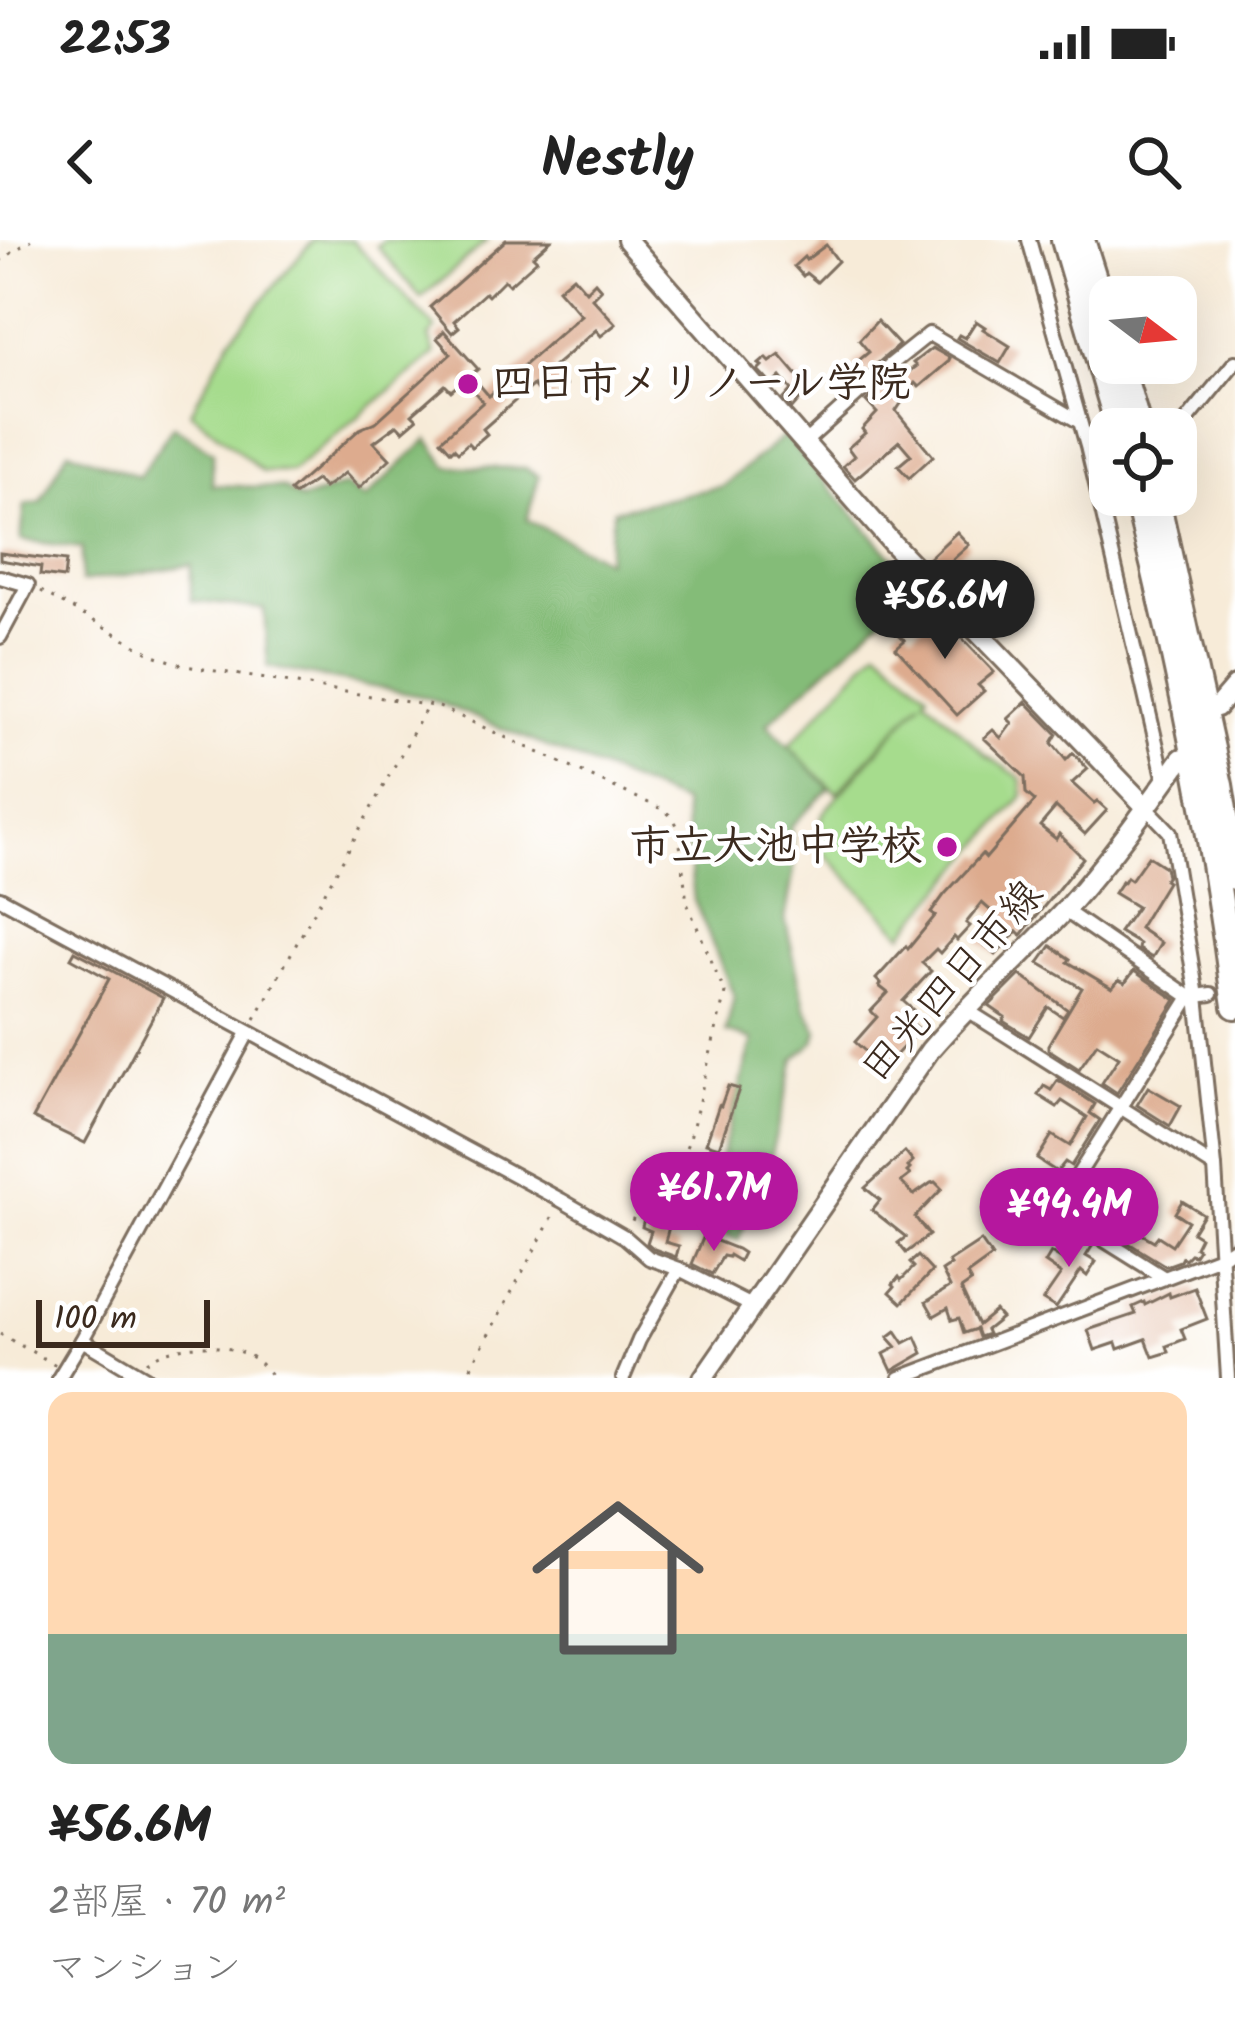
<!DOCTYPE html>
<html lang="ja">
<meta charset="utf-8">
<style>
:root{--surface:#fff;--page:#f2f2f2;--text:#222;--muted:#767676;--accent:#b5179e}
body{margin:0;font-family:Kalam,"Klee One",sans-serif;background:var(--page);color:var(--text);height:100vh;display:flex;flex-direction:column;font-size:45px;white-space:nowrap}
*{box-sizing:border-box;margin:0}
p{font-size:39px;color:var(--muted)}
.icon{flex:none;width:66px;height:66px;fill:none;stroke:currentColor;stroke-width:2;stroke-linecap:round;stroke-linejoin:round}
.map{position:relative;height:1138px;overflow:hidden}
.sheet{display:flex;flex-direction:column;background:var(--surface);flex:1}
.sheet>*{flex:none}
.needle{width:78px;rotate:106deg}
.tools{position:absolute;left:1089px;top:36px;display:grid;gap:24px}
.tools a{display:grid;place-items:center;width:108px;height:108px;border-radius:24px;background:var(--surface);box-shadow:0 12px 48px #0002;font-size:60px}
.scale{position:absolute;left:36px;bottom:30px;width:174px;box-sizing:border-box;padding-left:12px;border:6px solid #3b2a1e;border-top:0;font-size:33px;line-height:42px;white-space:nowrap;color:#3b2a1e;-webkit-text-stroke:9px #fff;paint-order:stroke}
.price{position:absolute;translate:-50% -102px;padding:0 27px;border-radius:42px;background:var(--accent);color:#fff;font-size:39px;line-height:78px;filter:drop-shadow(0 3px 6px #0008)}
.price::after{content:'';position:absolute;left:50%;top:72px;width:36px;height:27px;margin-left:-18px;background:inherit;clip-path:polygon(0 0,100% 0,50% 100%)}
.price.active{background:#222;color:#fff}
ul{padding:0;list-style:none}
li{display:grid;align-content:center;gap:24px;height:636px;padding:0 48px}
li span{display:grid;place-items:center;height:372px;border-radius:24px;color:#555}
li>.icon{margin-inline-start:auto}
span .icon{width:216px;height:216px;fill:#fffc;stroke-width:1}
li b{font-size:51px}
.status{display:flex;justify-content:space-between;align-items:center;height:84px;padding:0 60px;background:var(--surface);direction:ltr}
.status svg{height:33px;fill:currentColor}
header{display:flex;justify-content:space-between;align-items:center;height:156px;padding:0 48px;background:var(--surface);font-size:54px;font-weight:700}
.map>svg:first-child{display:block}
.green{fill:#a6dc8d;stroke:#708356;stroke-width:3}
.forest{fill:#84bc78;stroke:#60734b;stroke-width:3}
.building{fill:#ddab8e}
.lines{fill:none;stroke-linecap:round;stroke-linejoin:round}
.street-tunnel{stroke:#d1c4b3;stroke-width:12;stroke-dasharray:12 6;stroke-linecap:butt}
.street-casing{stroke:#7d6e5f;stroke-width:18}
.secondary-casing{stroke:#7d6e5f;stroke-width:24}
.highway-casing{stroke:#7d6e5f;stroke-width:30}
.path{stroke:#7d6e5f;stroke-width:3;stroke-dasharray:3 9;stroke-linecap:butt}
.street{stroke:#fff;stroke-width:12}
.secondary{stroke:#fff;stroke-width:18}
.highway{stroke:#fff;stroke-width:24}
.poi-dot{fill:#b5179e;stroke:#fff;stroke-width:4.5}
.labels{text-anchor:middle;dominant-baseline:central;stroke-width:9;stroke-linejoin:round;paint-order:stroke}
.poi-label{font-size:42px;font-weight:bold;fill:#3b2a1e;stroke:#fff;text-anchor:start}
.street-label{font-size:42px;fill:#3b2a1e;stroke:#fff}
</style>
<div class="status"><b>22:53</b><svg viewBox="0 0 49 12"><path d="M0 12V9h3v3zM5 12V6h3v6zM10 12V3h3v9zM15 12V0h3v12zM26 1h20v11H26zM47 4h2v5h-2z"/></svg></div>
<header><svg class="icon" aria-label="back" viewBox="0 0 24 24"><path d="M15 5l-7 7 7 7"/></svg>Nestly<svg class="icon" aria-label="search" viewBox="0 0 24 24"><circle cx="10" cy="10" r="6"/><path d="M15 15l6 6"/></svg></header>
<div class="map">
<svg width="1235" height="1138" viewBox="0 0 1235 1138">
<rect width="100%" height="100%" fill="#fff"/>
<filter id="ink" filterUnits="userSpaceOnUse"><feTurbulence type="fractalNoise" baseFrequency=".00833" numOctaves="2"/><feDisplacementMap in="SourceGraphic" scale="24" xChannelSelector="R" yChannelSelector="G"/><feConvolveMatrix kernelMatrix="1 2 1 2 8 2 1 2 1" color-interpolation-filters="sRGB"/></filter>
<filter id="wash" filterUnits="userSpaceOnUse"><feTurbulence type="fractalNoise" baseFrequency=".004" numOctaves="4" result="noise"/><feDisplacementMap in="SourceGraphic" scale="48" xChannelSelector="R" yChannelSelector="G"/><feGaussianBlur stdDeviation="2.7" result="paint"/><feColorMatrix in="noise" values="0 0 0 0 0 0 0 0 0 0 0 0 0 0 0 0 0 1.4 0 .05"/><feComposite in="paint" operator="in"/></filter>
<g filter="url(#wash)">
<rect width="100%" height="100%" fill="#f7ebd8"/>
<g class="green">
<path d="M313 0H352L436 89 429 97 435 114 291 232H263L191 172 230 99Z"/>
<path d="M384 0H486L487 1 421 58 377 6Z"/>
<path d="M878 408 928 452 925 457 987 516 1021 538 1023 556 903 694 815 604 823 573 922 460 837 553 788 507Z"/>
</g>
<path class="forest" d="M173 186 213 212 212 245 283 248 301 260 345 246 365 259 428 199 448 227 525 228 539 236 527 280 606 320 614 270 723 246 784 196 917 345 767 484 830 548 791 586 794 629 785 679 805 767 818 791 815 801 795 819 765 937 738 1000 702 985 753 800 726 792 734 756 694 660 683 563 426 457 268 427 264 369 191 361V325L81 342 82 308 21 300 25 265 41 262 68 210 139 237Z"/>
<g id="blocks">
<g class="building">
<path d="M506 0H551L533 16 537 20 509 45 504 40 488 56 485 53 454 81 459 87 452 93 430 67Z"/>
<path d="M826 5 838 21 817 42 806 33 803 36 794 26 804 17 806 20Z"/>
<path d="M573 36 586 51 595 42 601 49 592 58 616 84 601 96 596 90 552 128 566 146 551 160 548 157 545 160 533 145 483 189 487 194 472 207 468 203 458 212 454 208 451 211 441 200 483 162 464 140 451 151 445 145 412 174 417 179 403 191 397 185 374 202 390 219 359 248 345 233 324 248 316 240 294 255 290 251 360 189 376 182 451 114 437 98 444 91 478 129 471 135 489 156 581 75 558 49Z"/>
<path d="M877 81 899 105 862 137 853 125 869 112 859 100Z"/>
<path d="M976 81 985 87 983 89 1010 106 1000 123 957 98 959 95 965 98Z"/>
<path d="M932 108 950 118 948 122 919 147 915 143 896 171 933 216 909 238 898 226 911 215 899 201 855 239 843 226 854 216 848 208 865 193 862 189 877 173 866 161 874 154 876 157 884 145 890 150 898 140 916 126 913 123Z"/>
<path d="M780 115 809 149 792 169 784 159 792 150 781 137 772 145 758 130 762 126 759 124 766 118 770 122Z"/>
<path d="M957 292 969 305 939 332 927 320Z"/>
<path d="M0 313 66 321 64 338 40 335 41 327 0 320Z"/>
<path d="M937 372 994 432 978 445 984 451 957 475 896 408 905 400 895 391 902 383 913 393Z"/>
<path d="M1026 462 1057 494 1052 503 1066 520 1073 513 1088 529 1072 543 1094 563 1097 561 1107 570 1085 594 1056 567 1040 586 1056 599 1059 594 1083 618 1021 695 1017 691 996 715 978 700 998 677 982 663 966 683 970 686 957 700 954 697 940 713 936 709 922 723 931 731 903 761 913 770 906 778 919 790 884 828 855 802 877 777 871 771 888 753 879 746 881 744 876 739 906 706 908 709 935 676 931 673 944 655 982 614 986 618 1035 561 1026 553 1025 537 984 498 993 490 1001 498 1012 483 1008 479Z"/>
<path d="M1148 616 1165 627 1167 636 1164 640 1167 642 1139 688 1161 703 1152 718 1138 709 1139 704 1119 692 1137 667 1114 653 1122 641 1124 642 1127 637 1131 640Z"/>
<path d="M1051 706 1070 719 1068 722 1112 748 1119 740 1125 743 1134 731 1176 760 1117 853 1102 843 1119 817 1097 803 1079 829 1048 809V805L1082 748 1039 723Z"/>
<path d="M75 711 163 758 85 903 33 878 109 739 71 718Z"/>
<path d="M1020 735 1068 770 1063 777 1048 767 1029 797 1003 781 1005 777 989 766Z"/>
<path d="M1058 840 1095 864 1090 873 1100 880 1071 926 1065 922 1057 932 1037 919 1052 895 1070 906 1087 877 1062 861 1057 867 1038 855 1044 846 1051 850Z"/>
<path d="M728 846 739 849 719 907 706 903 719 865 721 866Z"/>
<path d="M1148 847 1181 866 1170 886 1137 865Z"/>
<path d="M905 912 913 922 908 927 910 929 907 932 910 935 901 942 914 955 931 943 935 942 942 949 915 977 929 995 906 1013 898 1003 906 997 872 970 880 960 865 948Z"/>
<path d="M1182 961 1203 974 1192 992 1200 997 1195 1007 1198 1009 1194 1015 1190 1014 1185 1019 1182 1017 1180 1021 1166 1026 1104 988 1112 977 1154 1001 1158 996 1172 1005 1188 981 1175 973Z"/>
<path d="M656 962 674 967 665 1002 679 1006 676 1017 654 1009 647 1003 651 991 642 987 645 974 652 976Z"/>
<path d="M704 996 737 1009 743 1013 739 1021 729 1015 728 1017 723 1016 712 1034 692 1024Z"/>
<path d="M1078 996 1093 1005 1086 1016 1096 1022 1087 1036 1081 1031 1056 1068 1043 1060 1061 1034 1045 1023 1051 1013 1062 1020Z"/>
<path d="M981 1001 992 1017 967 1035 971 1042 961 1049 978 1085 995 1071 1001 1078 986 1090 988 1094 979 1097 976 1089 964 1093 959 1078 952 1080 948 1068 934 1076 926 1062 950 1047 942 1031 951 1025 949 1022Z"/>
<path d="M918 1016 932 1031 902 1063 890 1052 895 1046 893 1044 899 1037 901 1040 914 1027 910 1023Z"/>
<path d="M1195 1048 1207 1079 1181 1089 1185 1099 1167 1106 1169 1112 1153 1117 1146 1099 1118 1109 1116 1103 1095 1110 1088 1090 1136 1074 1133 1067 1144 1062 1145 1065 1169 1053 1170 1057Z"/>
<path d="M896 1091 904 1103 916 1097 923 1113 892 1131 884 1114 897 1107 888 1097Z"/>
</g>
</g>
</g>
<g filter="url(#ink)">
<use href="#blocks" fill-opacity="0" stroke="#7d6e5f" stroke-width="3"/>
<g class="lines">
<path class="street-tunnel" d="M1104 203 1110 202"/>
<g class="street-casing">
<g id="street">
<path d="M1029 0 1087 206 1165 541"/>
<path d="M1176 189H1180L1235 122"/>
<path d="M805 202 889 126 929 94 1080 182"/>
<path d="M0 337 28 345 0 397"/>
<path d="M1147 568 1170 592 1197 756 1215 927 1228 1138"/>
<path d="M0 658 561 960 625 997 649 1018 679 1029 754 1067"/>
<path d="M1064 670 1190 757 1211 754"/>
<path d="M965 769 1215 927"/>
<path d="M1163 1037 1056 970 1190 757"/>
<path d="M82 1100 146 1138"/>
<path d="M59 1138 82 1100 248 793"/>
<path d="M623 1138 639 1100 679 1029"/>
<path d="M900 1138 1220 1017 1235 1007"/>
</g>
</g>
<g class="secondary-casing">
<g id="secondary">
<path d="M627 0 893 304 1147 568"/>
<path d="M1217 467 1235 446"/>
<path d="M703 1138 930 810C972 761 1020 718 1064 671 1107 623 1145 570 1182 518"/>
</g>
</g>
<g class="highway-casing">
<g id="highway">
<path d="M1064 0 1119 189"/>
<path d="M1082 0 1110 89"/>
<path d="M1120 123 1139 189"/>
<path d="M1136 255C1179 423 1213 595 1235 766"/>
<path d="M1156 255 1220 545 1235 637"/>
</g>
</g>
<g class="path">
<path d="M0 21 31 0"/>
<path d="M41 351 154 415 185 426 439 467 664 570 673 578 678 587 687 663 725 753 690 898 674 936 668 946 642 959 630 985"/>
<path d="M255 779 427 467"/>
<path d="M0 1094 56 1125"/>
<path d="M147 1122C170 1103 215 1102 243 1113 256 1117 265 1128 274 1138"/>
<path d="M465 1138 555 972"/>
</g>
<use href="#street" class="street"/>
<use href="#secondary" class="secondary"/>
<use href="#highway" class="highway"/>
</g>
</g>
<g class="poi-dot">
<circle cx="468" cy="144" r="12"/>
<circle cx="947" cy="607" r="12"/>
</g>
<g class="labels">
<g class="poi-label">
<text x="492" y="144">四日市メリノール学院</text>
<text x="923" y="607" text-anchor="end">市立大池中学校</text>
</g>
<g class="street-label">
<text transform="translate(953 742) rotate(-49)">田光四日市線</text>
</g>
</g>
</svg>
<div class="tools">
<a><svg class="needle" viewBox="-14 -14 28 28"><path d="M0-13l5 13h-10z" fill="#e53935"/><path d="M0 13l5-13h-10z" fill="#767676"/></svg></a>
<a><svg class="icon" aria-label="locate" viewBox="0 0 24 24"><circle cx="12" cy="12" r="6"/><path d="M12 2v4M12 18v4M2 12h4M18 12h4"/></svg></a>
</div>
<div class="scale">100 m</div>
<b class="price active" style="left:945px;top:422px">¥56.6M</b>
<b class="price" style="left:714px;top:1014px">¥61.7M</b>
<b class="price" style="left:1069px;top:1030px">¥94.4M</b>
</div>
<section class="sheet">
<ul>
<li><span style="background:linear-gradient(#ffd9b3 65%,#7fa58c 0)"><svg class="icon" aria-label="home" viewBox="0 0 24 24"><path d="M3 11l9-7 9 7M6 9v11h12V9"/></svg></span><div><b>¥56.6M</b><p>2部屋 · 70 m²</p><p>マンション</p></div></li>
</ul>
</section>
